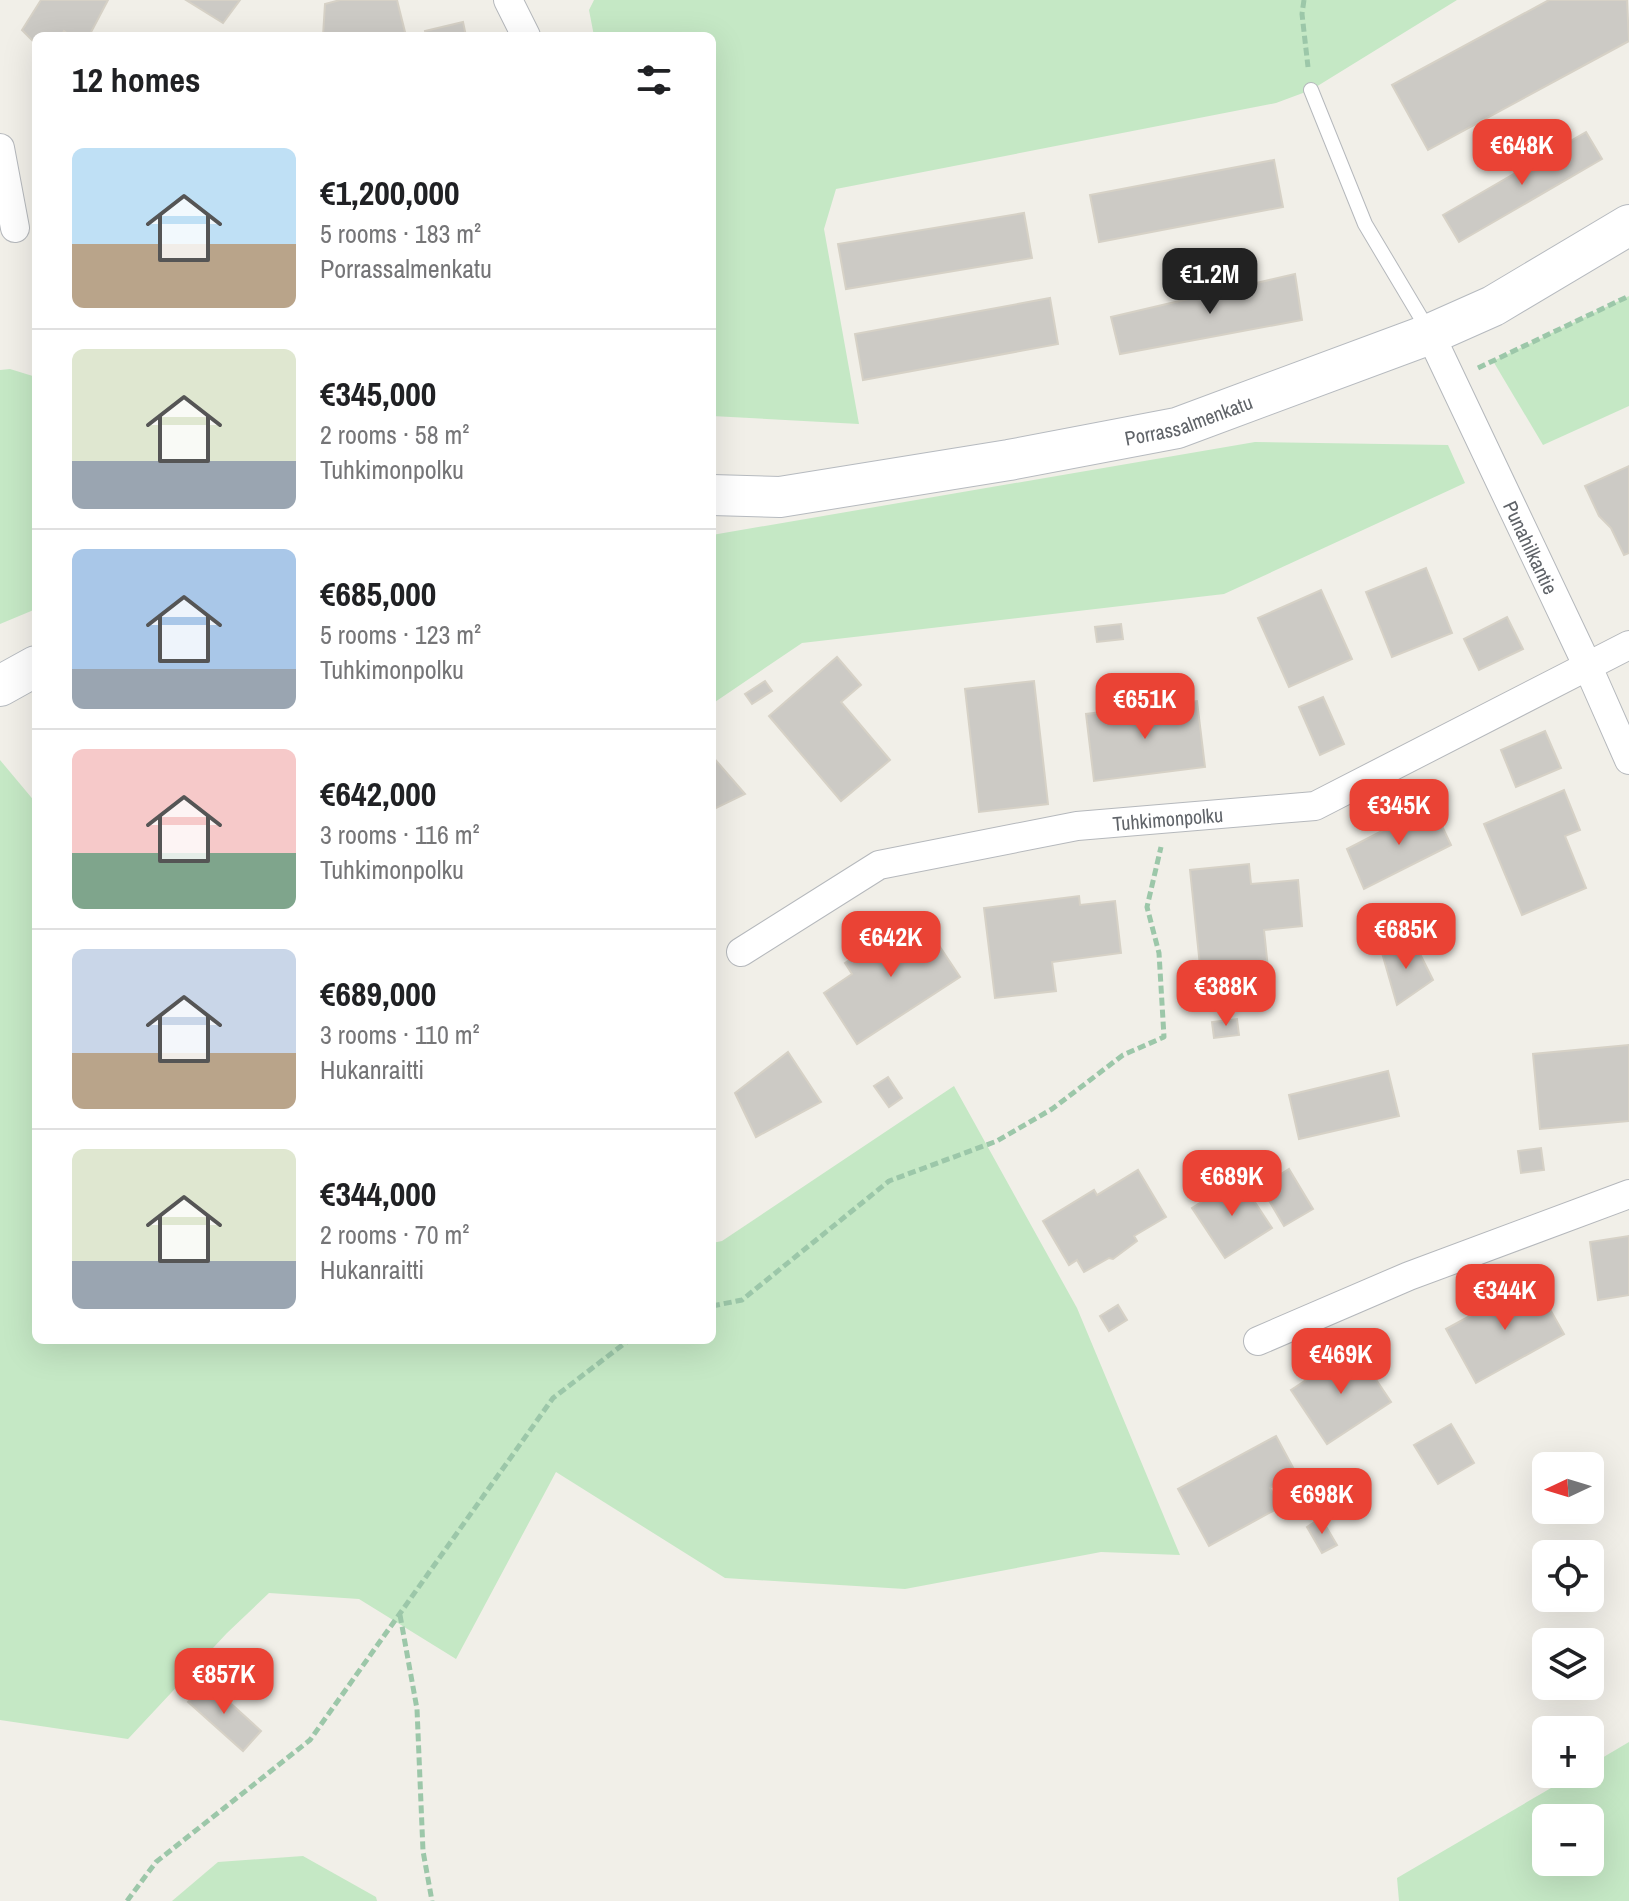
<!DOCTYPE html>
<meta charset="utf-8">
<style>
:root{--surface:#fff;--page:#f2f2f2;--text:#202124;--muted:#757577;--line:#e0e0e0;--accent:#ea4335}
body{margin:0;font-family:"Archivo Narrow",sans-serif;background:var(--page);color:var(--text);height:100vh;display:flex;flex-direction:column;font-size:30px;white-space:nowrap}
*{box-sizing:border-box;margin:0}
p{font-size:26px;color:var(--muted)}
.icon{flex:none;width:44px;height:44px;fill:none;stroke:currentColor;stroke-width:2;stroke-linecap:round;stroke-linejoin:round}
.map{position:relative;flex:1;overflow:hidden}
.details{position:absolute;left:32px;top:32px;width:684px;height:1312px;display:flex;flex-direction:column;background:var(--surface);border-radius:12px;box-shadow:0 8px 32px #0002}
.details>*{flex:none}
.needle{width:52px;rotate:266deg}
.fabs{position:absolute;left:1532px;top:1452px;display:grid;gap:16px}
.fabs a{display:grid;place-items:center;width:72px;height:72px;border-radius:12px;background:var(--surface);box-shadow:0 8px 32px #0002;font-size:40px}
.price{position:absolute;translate:-50% -68px;padding:0 18px;border-radius:16px;background:var(--accent);color:#fff;font-size:26px;line-height:52px;filter:drop-shadow(0 2px 4px #0008)}
.price::after{content:'';position:absolute;left:50%;top:48px;width:24px;height:18px;margin-left:-12px;background:inherit;clip-path:polygon(0 0,100% 0,50% 100%)}
.price.active{background:#222;color:#fff}
ul{padding:0;list-style:none}
li{display:flex;align-items:center;gap:24px;height:200px;padding:0 40px}
li+li{border-top:2px solid var(--line)}
li span{display:grid;place-items:center;flex:none;width:224px;height:160px;border-radius:12px;color:#555}
li>.icon{margin-inline-start:auto}
span .icon{width:96px;height:96px;fill:#fffc;stroke-width:1}
li b{font-size:34px}
h2{display:flex;justify-content:space-between;align-items:center;height:96px;padding:0 40px;font-size:34px}
.map>svg:first-child{display:block}
.green{fill:#c5e8c5;fill-rule:evenodd}
.building{fill:#cccac5;stroke:#d6d1c6;stroke-width:2}
.lines{fill:none;stroke-linecap:round;stroke-linejoin:round}
.lane-casing{stroke:#b5b8bc;stroke-width:16}
.street-casing{stroke:#b5b8bc;stroke-width:30}
.secondary-casing{stroke:#b6babf;stroke-width:42}
.path{stroke:#9cc7a9;stroke-width:5;stroke-dasharray:8 4;stroke-linecap:butt}
.lane{stroke:#fff;stroke-width:14}
.street{stroke:#fff;stroke-width:28}
.secondary{stroke:#fff;stroke-width:40}
.labels{text-anchor:middle;dominant-baseline:central;stroke-width:7;stroke-linejoin:round;paint-order:stroke}
.street-label{font-size:20px;fill:#5f6368;stroke:#fff}
</style>
<div class="map">
<svg width="1629" height="1901" viewBox="0 0 1629 1901">
<rect width="100%" height="100%" fill="#f1efe8"/>
<g class="green">
<path d="M594 0H1457L1311 90 1276 103 836 189 824 229 859 424 712 416V36H594L589 10Z"/>
<path d="M1629 296V406L1543 445 1493 361Z"/>
<path d="M10 369 36 377V609L0 624V370Z"/>
<path d="M1255 442 1448 445 1465 483 1224 594 802 643 712 704V535Z"/>
<path d="M0 760 36 803V1340H712V1243L722 1241 954 1086 1077 1308 1180 1555 1101 1552 905 1589 725 1578 556 1472 456 1659 359 1599 269 1593 227 1633 128 1739 0 1720Z"/>
<path d="M1629 1742V1901H1399L1397 1878 1575 1774H1590V1765ZM1590 1818V1862H1546V1818Z"/>
<path d="M303 1856 376 1897 377 1901H172L218 1862Z"/>
</g>
<g class="building">
<path d="M41 0H108L89 36H71L64 31 61 36H36V44L22 30Z"/>
<path d="M186 0H240L223 23Z"/>
<path d="M340 0H397L406 36H323L325 4Z"/>
<path d="M1549 0H1627L1629 41 1428 150 1392 85Z"/>
<path d="M463 22 466 36H426L425 31Z"/>
<path d="M1586 132 1602 159 1459 242 1443 215Z"/>
<path d="M1274 160 1283 207 1099 242 1090 195Z"/>
<path d="M1024 213 1032 258 846 289 838 244Z"/>
<path d="M1295 274 1302 320 1120 354 1111 317Z"/>
<path d="M1050 298 1058 344 863 380 855 334Z"/>
<path d="M1629 466V553L1624 555 1611 528 1599 516 1585 486Z"/>
<path d="M1426 568 1452 633 1392 657 1366 592Z"/>
<path d="M1321 590 1352 659 1289 687 1258 618Z"/>
<path d="M1507 617 1523 649 1479 670 1464 639Z"/>
<path d="M1121 624 1123 639 1097 642 1095 627Z"/>
<path d="M837 657 861 685 841 702 890 760 841 801 769 716Z"/>
<path d="M765 681 772 691 752 704 745 694Z"/>
<path d="M1034 681 1048 804 979 812 965 689Z"/>
<path d="M1323 697 1344 744 1320 755 1299 707Z"/>
<path d="M1197 701 1205 767 1094 781 1086 714Z"/>
<path d="M1545 731 1561 768 1516 787 1501 750Z"/>
<path d="M712 756 745 794 712 810Z"/>
<path d="M1564 790 1580 830 1565 836 1586 888 1522 915 1484 824Z"/>
<path d="M1432 805 1451 845 1364 889 1347 849Z"/>
<path d="M1249 864 1251 884 1298 880 1302 926 1264 930 1269 978 1202 985 1190 870Z"/>
<path d="M1079 896 1080 905 1115 901 1121 953 1052 962 1056 991 995 998 984 908Z"/>
<path d="M918 914 960 977 857 1044 824 993 852 974 845 963Z"/>
<path d="M1414 942 1433 980 1397 1005 1382 953Z"/>
<path d="M1237 1019 1239 1035 1214 1038 1212 1022Z"/>
<path d="M1629 1045V1121L1540 1129 1533 1054Z"/>
<path d="M788 1052 821 1102 756 1137 735 1093Z"/>
<path d="M1388 1071 1399 1116 1299 1139 1289 1095Z"/>
<path d="M888 1077 902 1098 889 1107 874 1086Z"/>
<path d="M1541 1148 1544 1170 1521 1173 1518 1151Z"/>
<path d="M1289 1169 1313 1209 1284 1226 1261 1187Z"/>
<path d="M1138 1170 1166 1217 1134 1236 1137 1241 1113 1259 1109 1258 1084 1272 1077 1260 1069 1265 1043 1221 1094 1190 1097 1195Z"/>
<path d="M1239 1178 1272 1228 1225 1258 1192 1208Z"/>
<path d="M1629 1236V1295L1598 1300 1590 1242Z"/>
<path d="M1534 1281 1564 1334 1476 1383 1446 1329Z"/>
<path d="M1118 1305 1127 1320 1109 1331 1100 1316Z"/>
<path d="M1355 1348 1391 1402 1327 1444 1291 1390Z"/>
<path d="M1451 1424 1474 1463 1438 1484 1414 1445Z"/>
<path d="M1276 1436 1296 1473 1270 1488 1280 1507 1209 1546 1178 1489Z"/>
<path d="M1321 1518 1337 1545 1322 1553 1307 1527Z"/>
<path d="M206 1681 261 1731 243 1751 188 1702Z"/>
</g>
<g class="lines">
<g class="lane-casing">
<path id="lane" d="M1311 90 1365 224 1430 333"/>
</g>
<g class="street-casing">
<g id="street">
<path d="M508 0 526 36"/>
<path d="M0 148 15 228"/>
<path id="s1" d="M1430 334 1588 667 1629 760"/>
<path id="s2" d="M741 952 879 865 1077 826 1315 806 1629 645"/>
<path d="M1258 1341 1409 1276 1629 1194"/>
</g>
</g>
<g class="secondary-casing">
<g id="secondary">
<path id="s3" d="M712 495 780 497 1009 460 1177 428 1430 334 1493 306 1629 225"/>
<path d="M0 686 36 666"/>
</g>
</g>
<g class="path">
<path d="M1304 0 1302 14 1308 67"/>
<path d="M1478 368 1629 296"/>
<path d="M712 1306 742 1300 889 1181 997 1141 1052 1109 1123 1055 1164 1037 1159 953 1147 907 1161 847"/>
<path d="M400 1615 417 1709 423 1851 432 1901"/>
<path d="M127 1901 156 1862 310 1740 553 1398 629 1340"/>
</g>
<use href="#lane" class="lane"/>
<use href="#street" class="street"/>
<use href="#secondary" class="secondary"/>
</g>
<g class="labels">
<g class="street-label">
<text stroke="none"><textPath href="#s3" startOffset="484">Porrassalmenkatu</textPath></text>
<text stroke="none"><textPath href="#s1" startOffset="236">Punahilkantie</textPath></text>
<text stroke="none"><textPath href="#s2" startOffset="456">Tuhkimonpolku</textPath></text>
</g>
</g>
</svg>
<div class="fabs">
<a><svg class="needle" viewBox="-14 -14 28 28"><path d="M0-13l5 13h-10z" fill="#e53935"/><path d="M0 13l5-13h-10z" fill="#757577"/></svg></a>
<a><svg class="icon" aria-label="locate" viewBox="0 0 24 24"><circle cx="12" cy="12" r="6"/><path d="M12 2v4M12 18v4M2 12h4M18 12h4"/></svg></a>
<a><svg class="icon" aria-label="layers" viewBox="0 0 24 24"><path d="M12 4l9 5-9 5-9-5zM3 14l9 5 9-5"/></svg></a>
<a>+</a>
<a>−</a>
</div>
<b class="price" style="left:1522px;top:187px">€648K</b>
<b class="price active" style="left:1210px;top:316px">€1.2M</b>
<b class="price" style="left:1145px;top:741px">€651K</b>
<b class="price" style="left:1399px;top:847px">€345K</b>
<b class="price" style="left:1406px;top:971px">€685K</b>
<b class="price" style="left:891px;top:979px">€642K</b>
<b class="price" style="left:1226px;top:1028px">€388K</b>
<b class="price" style="left:1232px;top:1218px">€689K</b>
<b class="price" style="left:1505px;top:1332px">€344K</b>
<b class="price" style="left:1341px;top:1396px">€469K</b>
<b class="price" style="left:1322px;top:1536px">€698K</b>
<b class="price" style="left:224px;top:1716px">€857K</b>
<section class="details">
<h2>12 homes<svg class="icon" aria-label="filters" viewBox="0 0 24 24"><path d="M4 7h16M4 17h16"/><circle cx="9" cy="7" r="2"/><circle cx="15" cy="17" r="2"/></svg></h2>
<ul>
<li><span style="background:linear-gradient(#bfe0f5 60%,#b9a48a 0)"><svg class="icon" aria-label="home" viewBox="0 0 24 24"><path d="M3 11l9-7 9 7M6 9v11h12V9"/></svg></span><div><b>€1,200,000</b><p>5 rooms · 183 m²</p><p>Porrassalmenkatu</p></div></li>
<li><span style="background:linear-gradient(#dfe7d0 70%,#9aa5b1 0)"><svg class="icon" aria-label="home" viewBox="0 0 24 24"><path d="M3 11l9-7 9 7M6 9v11h12V9"/></svg></span><div><b>€345,000</b><p>2 rooms · 58 m²</p><p>Tuhkimonpolku</p></div></li>
<li><span style="background:linear-gradient(#a9c7e8 75%,#9aa5b1 0)"><svg class="icon" aria-label="home" viewBox="0 0 24 24"><path d="M3 11l9-7 9 7M6 9v11h12V9"/></svg></span><div><b>€685,000</b><p>5 rooms · 123 m²</p><p>Tuhkimonpolku</p></div></li>
<li><span style="background:linear-gradient(#f6c9c9 65%,#7fa58c 0)"><svg class="icon" aria-label="home" viewBox="0 0 24 24"><path d="M3 11l9-7 9 7M6 9v11h12V9"/></svg></span><div><b>€642,000</b><p>3 rooms · 116 m²</p><p>Tuhkimonpolku</p></div></li>
<li><span style="background:linear-gradient(#c9d6e8 65%,#b9a48a 0)"><svg class="icon" aria-label="home" viewBox="0 0 24 24"><path d="M3 11l9-7 9 7M6 9v11h12V9"/></svg></span><div><b>€689,000</b><p>3 rooms · 110 m²</p><p>Hukanraitti</p></div></li>
<li><span style="background:linear-gradient(#dfe7d0 70%,#9aa5b1 0)"><svg class="icon" aria-label="home" viewBox="0 0 24 24"><path d="M3 11l9-7 9 7M6 9v11h12V9"/></svg></span><div><b>€344,000</b><p>2 rooms · 70 m²</p><p>Hukanraitti</p></div></li>
</ul>
</section>
</div>
